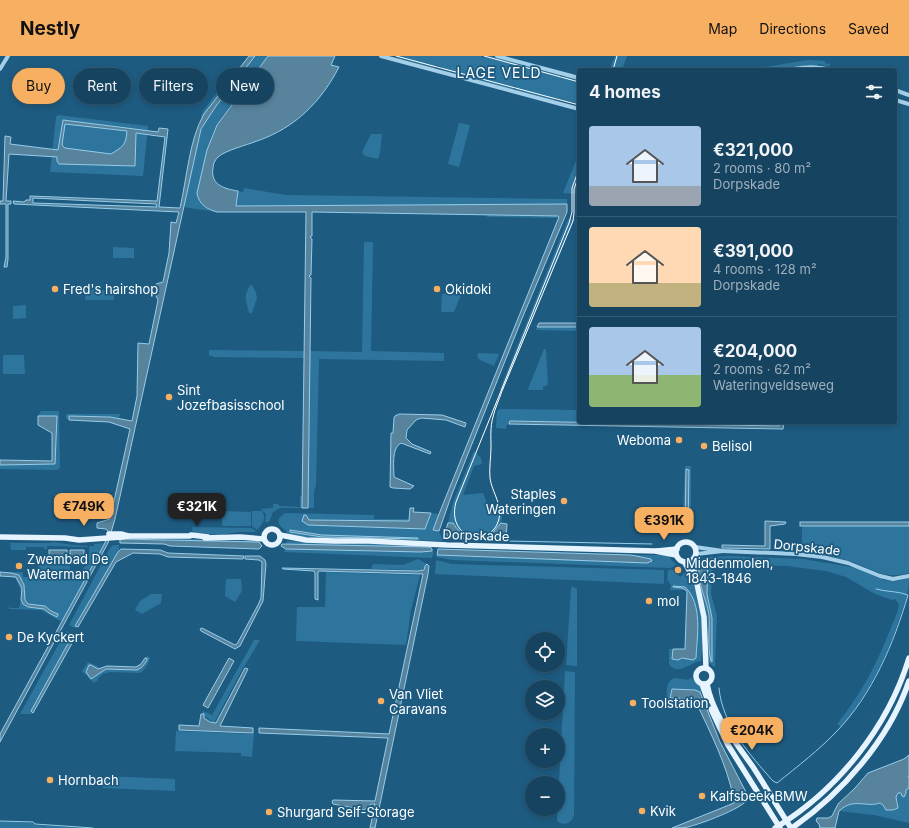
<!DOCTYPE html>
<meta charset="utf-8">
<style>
:root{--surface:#164460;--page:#1f4b66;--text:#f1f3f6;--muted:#9eb0bd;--line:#355c75;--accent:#f7b062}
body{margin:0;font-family:Inter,sans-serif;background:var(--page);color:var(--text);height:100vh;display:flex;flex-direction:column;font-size:15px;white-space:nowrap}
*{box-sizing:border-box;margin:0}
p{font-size:13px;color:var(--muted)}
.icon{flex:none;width:22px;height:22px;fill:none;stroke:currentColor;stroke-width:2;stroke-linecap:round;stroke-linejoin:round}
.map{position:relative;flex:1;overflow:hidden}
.details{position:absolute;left:577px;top:12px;width:320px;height:356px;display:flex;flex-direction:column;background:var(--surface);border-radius:4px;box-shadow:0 2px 6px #0003,0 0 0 1px var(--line)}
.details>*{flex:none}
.guide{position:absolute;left:12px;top:12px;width:380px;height:36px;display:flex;gap:8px}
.controls{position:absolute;left:525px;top:576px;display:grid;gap:8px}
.controls a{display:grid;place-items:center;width:40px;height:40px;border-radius:50%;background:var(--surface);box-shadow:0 2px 6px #0003,0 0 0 1px var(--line);font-size:20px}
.price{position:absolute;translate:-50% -34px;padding:0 9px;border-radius:8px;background:var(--accent);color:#111;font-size:13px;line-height:26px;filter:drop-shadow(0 1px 2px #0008)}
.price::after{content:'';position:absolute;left:50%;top:24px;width:12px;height:9px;margin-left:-6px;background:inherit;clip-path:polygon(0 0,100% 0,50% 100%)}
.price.selected{background:#222;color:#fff}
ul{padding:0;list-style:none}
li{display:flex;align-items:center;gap:12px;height:100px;padding:0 12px}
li+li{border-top:1px solid var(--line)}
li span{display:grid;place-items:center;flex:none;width:112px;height:80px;border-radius:4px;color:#555}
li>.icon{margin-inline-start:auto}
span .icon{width:48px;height:48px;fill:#fffc;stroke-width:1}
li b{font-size:17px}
h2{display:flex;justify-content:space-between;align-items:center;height:48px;padding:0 12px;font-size:17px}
.chip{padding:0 14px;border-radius:18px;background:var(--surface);box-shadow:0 2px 6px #0003,0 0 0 1px var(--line);font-size:14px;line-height:36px}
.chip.selected{background:var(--accent);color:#111}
header{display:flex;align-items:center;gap:24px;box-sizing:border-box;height:56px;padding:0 20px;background:var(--accent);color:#111}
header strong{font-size:19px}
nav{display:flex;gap:22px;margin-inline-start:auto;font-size:14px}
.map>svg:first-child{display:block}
.green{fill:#2e759d;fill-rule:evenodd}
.water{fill:#57839d;stroke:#96cdea;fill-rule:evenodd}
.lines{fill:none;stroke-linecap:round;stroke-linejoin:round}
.stream{stroke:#96cdea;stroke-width:1}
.minor{stroke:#a3cfe9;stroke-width:4}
.major{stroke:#e5f4fe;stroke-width:5.5}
.tram{stroke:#fff;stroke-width:1}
.poi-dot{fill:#f7b062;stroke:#1e5b80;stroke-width:1.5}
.labels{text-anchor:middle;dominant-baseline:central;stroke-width:3.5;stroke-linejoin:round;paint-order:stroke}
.poi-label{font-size:13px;fill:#fff;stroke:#1e5b80;text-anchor:start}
.street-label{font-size:13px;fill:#fff;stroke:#1e5b80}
.neighbourhood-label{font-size:14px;letter-spacing:1px;fill:#fff;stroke:#1e5b80}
</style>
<header>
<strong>Nestly</strong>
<nav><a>Map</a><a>Directions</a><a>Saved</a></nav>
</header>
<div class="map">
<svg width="909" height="772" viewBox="0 0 909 772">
<rect width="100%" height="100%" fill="#1e5b80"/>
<g class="green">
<path d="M255 0H268L229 51 217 68 211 81 209 154 217 156 183 151 201 73 216 50Z"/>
<path d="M398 0H481L484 2 485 0H491L520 8 519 11 522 12V9L560 19V22L563 23 564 20 579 24V49L555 42 554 44 516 34V31L514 30 513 34 478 24 479 21 475 20V22L443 14 442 11 435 9 434 12 398 2Z"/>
<path d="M615 0H627L622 14H609Z"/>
<path d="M808 4 825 5V7L830 8 829 11 819 8 817 10H808L780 14H747Z"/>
<path d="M236 11 239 13 202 62 201 60 203 55 225 26 227 25 226 23 228 20H229Z"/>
<path d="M58 59 148 70 143 120 50 116 56 61Z"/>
<path d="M459 67 470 69 459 111 448 108Z"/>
<path d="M371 78H382L380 97 378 103 365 100 362 96Z"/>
<path d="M579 97V122L575 138 563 137Z"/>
<path d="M244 132 286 139 567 143V148L236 150 238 135 243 136Z"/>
<path d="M487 159 557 160V162L487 161Z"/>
<path d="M568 163H574L503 334H501L500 333Z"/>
<path d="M364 186H373L371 295 444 297V305L319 303 316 429 314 435V452H308L310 295 362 296Z"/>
<path d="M113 191 134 192V202H113Z"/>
<path d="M250 229H252L256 237 257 242 252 257H249C246 242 243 243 250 229Z"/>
<path d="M86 233 104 234 107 237H114V244H85Z"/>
<path d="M442 238 461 239 454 256H441Z"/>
<path d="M26 249V262L13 263V250Z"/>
<path d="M537 271H577L579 274V320V313H577L578 275 536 274Z"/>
<path d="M544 293H546V294L548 329 543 331V334H529L528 333Z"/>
<path d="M209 294 304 295V302L213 301V300H209Z"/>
<path d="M478 297 499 298 494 310 480 304 477 300Z"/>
<path d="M3 299H24L25 318H3Z"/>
<path d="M500 353 579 354V366L510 365 509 368 506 370V373L496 372 497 355Z"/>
<path d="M41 355H59L60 412 57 414 0 413V409L55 408 57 360H38Z"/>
<path d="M66 358H120L119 362 102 360H69V363H66Z"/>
<path d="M585 366H780L779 370Z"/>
<path d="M474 395 481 402 482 408 474 410 463 439 483 437 490 455 503 449C502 454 503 463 501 467 500 469 498 470 497 472 485 488 463 483 453 467H448L453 446Z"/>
<path d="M685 410H691V477H682Z"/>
<path d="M300 440H303L302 452H280L273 456 269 466H265L266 458 261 453 273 452V448H278L279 450 300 451Z"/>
<path d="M222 455 251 456V470H222Z"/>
<path d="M252 455H262C267 462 262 469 257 474L252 470Z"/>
<path d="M285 457 374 459V463H409V465L309 464 306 459H304L303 466 308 469 425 473 431 457 439 458 433 474 439 475 443 485 311 482 288 479 286 475C282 471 277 469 279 462Z"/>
<path d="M193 468V471L251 472 256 475 255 476H239L220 479 194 477 192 474Z"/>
<path d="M802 470H909V497L863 496 909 497V517C882 524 874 513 850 505 834 500 818 498 802 496Z"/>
<path d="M129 481 254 485V486L121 483 120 487 118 486 119 483Z"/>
<path d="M287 485 431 490 433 494 430 491 286 488Z"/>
<path d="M52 486 74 489 88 490V491L47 490V493H44V491H26V494H11L10 487H51Z"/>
<path d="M105 487 62 566 41 554 9 553V549L10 552H19C23 542 21 531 15 522L11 521V520C27 519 18 541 23 548 28 555 37 550 44 553 49 555 44 554 49 557 51 558 55 557 58 558L51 555 45 550 28 548 25 544V532L17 518 11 517V516H23V521H29V516L38 515V508L70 509V514H82L89 506V490H94V488Z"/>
<path d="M113 489H119V494L74 572 69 569 110 492Z"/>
<path d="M285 493 394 496 434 495 432 502 284 496Z"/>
<path d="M437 499 647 507 651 506V503L631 499H670L671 504 676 508 673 511 670 512 452 504 436 501Z"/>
<path d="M730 500 803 503 857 512 884 524 896 525 909 522C909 538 905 546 900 561 887 601 868 639 841 671L837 668C860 640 877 608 890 574 893 566 898 557 899 548L895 543 892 544 875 538 846 521 826 515 787 510 713 508 711 538 717 560 715 606 716 608 714 611 707 605 706 557 695 514 698 513 701 504 706 501ZM708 503 707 538 712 562V602L709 589V571L708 552 699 519Z"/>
<path d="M418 503 427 508 422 514 371 513 373 508 403 509Z"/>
<path d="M436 504 452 508 664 514V527L663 528 435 518Z"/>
<path d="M668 514H673L680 521 686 516H689L701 550 703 573 701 605C691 606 677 621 669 608V593H673L672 603C679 604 685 602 691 604L697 588 696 554 693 541 685 531H673L682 532 685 534H670L671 528 669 527V525H667Z"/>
<path d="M326 516 420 519 411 554 406 589 296 585 297 551H325Z"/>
<path d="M226 523H241L242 535 235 546 225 540Z"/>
<path d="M572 530 577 533V610L566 609 571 533Z"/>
<path d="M151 538H162L161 547 142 558 135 554 140 545Z"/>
<path d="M66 575 76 580 75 582H71L31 655 33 657 32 658H20Z"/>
<path d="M254 584H260L238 621 214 667 202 658 203 655 212 659Z"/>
<path d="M147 599 150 602C149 607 145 614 140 617L110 616 103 618 98 622V624L94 627 82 615 88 606 99 611 98 613 91 609 86 616 106 613 137 614 147 604Z"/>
<path d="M565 615 575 616 574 759C572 767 565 770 558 766L557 763Z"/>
<path d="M674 622 689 624V622H691L701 631 704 635 700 636 695 634H671L670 645H667C667 637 665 626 674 622Z"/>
<path d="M176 675 254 678 252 701 241 700V697L175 695Z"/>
<path d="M104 720 175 723V735L103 732Z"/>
<path d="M909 732V767L874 759 839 755C854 741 866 752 880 747L884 750 898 747 896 741 898 737 901 738Z"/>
<path d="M0 765 32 767 36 769 85 772H0Z"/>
</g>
<g class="water">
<path d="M249 0H255L216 50 201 73 115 463 108 487 0 686V678L105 487 108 475 106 473 97 472V467L110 463 130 373 109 366 69 364V360L110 361 132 365 137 340 138 287 149 288 158 244 156 240V228L163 226 169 197 171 166 176 167 179 156 14 148 13 145 24 146 26 144H30V140L157 145 165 81 136 77 135 110 59 108 57 105V101L9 98 6 145H11V148H8V203L7 211H4L6 201V148H0V145H3L5 80 11 81 10 88 58 94 63 64 158 76 159 72 168 73 159 151 180 152C187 122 189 84 204 58ZM65 68 127 75C126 90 122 91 111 98L65 92 62 89ZM33 142 156 148 157 151 33 147Z"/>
<path d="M268 0H335L331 9 339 11C321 46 295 72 257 85 247 89 226 94 218 101 215 104 213 108 213 112 210 129 225 133 238 135L236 150 567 148V156L521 265 452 438 439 475 433 474 439 458 559 161 558 160 312 156V180L310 181 312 183 311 219 309 220 311 222 308 452H302L306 156H217C206 153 199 148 197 137L207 94 217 69Z"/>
<path d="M539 267H579V274L577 271H537Z"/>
<path d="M399 358 442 359 466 367 465 371 446 364 421 362 416 364 407 374 406 382 412 388 431 396 430 398 401 387C391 392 394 412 394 421L414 430 410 433 393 432 390 431 391 377H393L394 362 395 360Z"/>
<path d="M38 360H57L55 408 0 409V404L52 405V377L38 369Z"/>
<path d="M510 365 779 370 780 366H784L783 373H781L509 368Z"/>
<path d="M686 413 689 414 688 474H685Z"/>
<path d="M410 452H414L413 456 431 457 425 473 308 469 302 465 304 459H306L309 464 409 465Z"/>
<path d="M765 465 786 466 785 468 770 470V493L722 492V489L765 490Z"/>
<rect x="800" y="466" width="109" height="4"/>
<path d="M448 467H453C461 480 476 487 490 479 494 476 497 471 501 467L507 468 506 485 449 482 445 476Z"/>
<path d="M290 474 322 479 418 482V483L322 481 290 476Z"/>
<path d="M120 483 259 486 262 490 259 493 170 490 164 488 120 487Z"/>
<path d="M282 488 430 491 432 493V495L421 496 286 493 281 490Z"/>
<path d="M121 493 160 494 168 497 244 500 243 503 168 501 160 498 133 497 116 506 78 571 75 570 118 496Z"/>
<path d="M438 493 631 499 651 503 652 505 647 507 437 499Z"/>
<rect x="49" y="494" width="18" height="11"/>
<path d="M70 494H84V506L70 505Z"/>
<path d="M245 500H260L265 504 266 508 263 545 240 590 235 593 201 575 200 573 202 572 235 589 237 588 258 549 261 542 262 506 259 504 245 503Z"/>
<path d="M708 502 707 538 712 562V606L711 605C707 590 710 574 709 559 707 546 700 532 699 520 698 511 701 505 708 502Z"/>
<path d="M427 508 429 510 428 518 375 772H370L375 748H371L364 754 333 748 332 746 333 744 375 745 388 682 259 677V672L389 678 423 518 319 515 318 516V544L315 543V517L314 515 283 513 282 512 418 515 424 514 425 510Z"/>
<path d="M0 516 11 517 19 519 24 529 25 544 28 548 45 550 51 555 58 558V559L57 561 49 557 44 553 28 551 23 548 21 544 22 532 16 521 0 520Z"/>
<path d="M673 530 685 531C703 548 697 580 696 602L693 604 682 602 678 604 672 603 673 593H685L687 535 682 532 673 531Z"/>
<path d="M71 582H75L33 657 31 655Z"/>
<path d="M145 602H147V604C144 609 142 612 137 614L106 613 91 623 86 616 89 609H91L98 613 107 610 136 611 141 608Z"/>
<path d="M229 602 234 605 208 652 203 649Z"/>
<path d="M245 612 248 613 220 670 253 672V677L179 674V669L199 670 201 658H204V662L210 666 216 667Z"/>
<path d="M672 633 695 634 700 636 720 686 747 738 748 743C742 753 700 768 688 771 683 772 677 772 672 772L734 747V744C727 709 711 678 696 646L692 643 670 642Z"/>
<path d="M909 699V719L908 721H909V732L906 734V737L904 741 902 740 901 737H898L896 741 898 752 893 754H886L883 749 880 747C866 752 854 741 839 755L835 772H820L819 768 816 765 817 762H828L832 760 838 748 855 732 868 717 904 703Z"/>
</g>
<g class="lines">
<g class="stream">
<path d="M506 485 652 488"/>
<path d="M719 632C722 668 750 699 773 725L777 727C798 710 819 694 837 675 872 639 894 587 908 539 898 535 887 536 876 533"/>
<path d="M0 765 33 766 35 768 93 772"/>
</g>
<g class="minor">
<path d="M381 0 579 53"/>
<path d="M497 0 579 22"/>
<path d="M0 13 8 0"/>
<path d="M786 14C801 12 815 9 830 14"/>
<path d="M895 34 909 39"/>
<path d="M895 44 909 48"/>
<path d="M695 491 723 495 796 498 822 501 848 507 880 520 893 523 909 520"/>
<path d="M696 498 723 495"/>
</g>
<g class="major">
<circle cx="272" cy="481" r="8"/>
<path d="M109 478H121L128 480"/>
<path d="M280 479 306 484 334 485H369L447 489 655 495 676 499"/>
<path d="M0 481 65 482 79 484 122 481 128 480H190L191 479 208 481"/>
<path d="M205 482 240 481 264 483"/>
<circle cx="686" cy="496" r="10"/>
<path d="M657 495 677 493"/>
<path d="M692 505 704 561 706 612"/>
<path d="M685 507 694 523"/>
<circle cx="704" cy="620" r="8"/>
<path d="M702 628 708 645"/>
<path d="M707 628C713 660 735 685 753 711 766 731 778 752 791 772"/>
<path d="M711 653 728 689 780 772"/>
<path d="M775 772C838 734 888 671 909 602"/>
<path d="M792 772C842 737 889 684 909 625"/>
</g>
<g class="tram">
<path d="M396 0 579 49"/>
<path d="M484 0 579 26"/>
<path d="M613 14 617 0"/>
<path d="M579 113 572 132V156L569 167 456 446C446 483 489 492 498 466 504 450 492 437 490 422 489 412 491 401 491 391 491 381 490 371 493 361 495 352 499 344 502 335L573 165 574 157V133L579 119"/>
</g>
</g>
<g class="poi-dot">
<circle cx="55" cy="233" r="4"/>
<circle cx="437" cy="233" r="4"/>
<circle cx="169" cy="341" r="4"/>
<circle cx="679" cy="384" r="4"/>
<circle cx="704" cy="390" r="4"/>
<circle cx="564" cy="445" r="4"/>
<circle cx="19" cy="510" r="4"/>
<circle cx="678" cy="514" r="4"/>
<circle cx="649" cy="545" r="4"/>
<circle cx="9" cy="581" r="4"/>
<circle cx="381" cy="645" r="4"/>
<circle cx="633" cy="647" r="4"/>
<circle cx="50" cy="724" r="4"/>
<circle cx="702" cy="740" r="4"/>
<circle cx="642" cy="755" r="4"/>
<circle cx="269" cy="756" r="4"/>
</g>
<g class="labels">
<g class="poi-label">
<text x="63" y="233">Fred's hairshop</text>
<text x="445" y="233">Okidoki</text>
<text x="177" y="334">Sint<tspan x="177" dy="15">Jozefbasisschool</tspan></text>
<text x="671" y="384" text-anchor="end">Weboma</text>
<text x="712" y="390">Belisol</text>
<text x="556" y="438" text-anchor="end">Staples<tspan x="556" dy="15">Wateringen</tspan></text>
<text x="27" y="503">Zwembad De<tspan x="27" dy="15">Waterman</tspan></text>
<text x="686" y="507">Middenmolen,<tspan x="686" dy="15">1843-1846</tspan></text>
<text x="657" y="545">mol</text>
<text x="17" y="581">De Kyckert</text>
<text x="389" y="638">Van Vliet<tspan x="389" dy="15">Caravans</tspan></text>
<text x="641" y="647">Toolstation</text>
<text x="58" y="724">Hornbach</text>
<text x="710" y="740">Kalfsbeek BMW</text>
<text x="650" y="755">Kvik</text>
<text x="277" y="756">Shurgard Self-Storage</text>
</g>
<g class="street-label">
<text transform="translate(476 479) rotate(2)">Dorpskade</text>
<text transform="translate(807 491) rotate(6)">Dorpskade</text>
</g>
<g class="neighbourhood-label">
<text x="499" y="16">LAGE VELD</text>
</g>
</g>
</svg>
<div class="controls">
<a><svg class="icon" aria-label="locate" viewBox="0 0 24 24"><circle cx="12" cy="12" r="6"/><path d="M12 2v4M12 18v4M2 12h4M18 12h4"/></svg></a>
<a><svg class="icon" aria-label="layers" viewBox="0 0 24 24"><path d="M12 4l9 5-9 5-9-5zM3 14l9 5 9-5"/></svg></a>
<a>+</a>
<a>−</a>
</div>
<b class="price" style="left:84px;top:471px">€749K</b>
<b class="price selected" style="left:197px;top:471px">€321K</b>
<b class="price" style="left:664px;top:485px">€391K</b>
<b class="price" style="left:752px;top:695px">€204K</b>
<div class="guide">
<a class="chip selected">Buy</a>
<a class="chip">Rent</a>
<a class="chip">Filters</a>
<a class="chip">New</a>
</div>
<section class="details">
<h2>4 homes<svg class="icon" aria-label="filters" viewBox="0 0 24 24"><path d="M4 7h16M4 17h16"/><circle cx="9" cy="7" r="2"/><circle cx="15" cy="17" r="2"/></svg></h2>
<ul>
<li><span style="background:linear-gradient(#a9c7e8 75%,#9aa5b1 0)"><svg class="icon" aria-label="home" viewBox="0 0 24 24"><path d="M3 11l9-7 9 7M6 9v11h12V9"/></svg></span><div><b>€321,000</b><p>2 rooms · 80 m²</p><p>Dorpskade</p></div></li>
<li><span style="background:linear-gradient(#ffd9b3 70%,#c2b280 0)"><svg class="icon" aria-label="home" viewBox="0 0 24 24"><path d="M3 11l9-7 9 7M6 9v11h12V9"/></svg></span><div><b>€391,000</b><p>4 rooms · 128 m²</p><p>Dorpskade</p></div></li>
<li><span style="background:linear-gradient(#a9c7e8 60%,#8fb573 0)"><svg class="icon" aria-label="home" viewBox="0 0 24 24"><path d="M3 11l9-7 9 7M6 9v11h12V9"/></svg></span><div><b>€204,000</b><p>2 rooms · 62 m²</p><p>Wateringveldseweg</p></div></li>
</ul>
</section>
</div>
